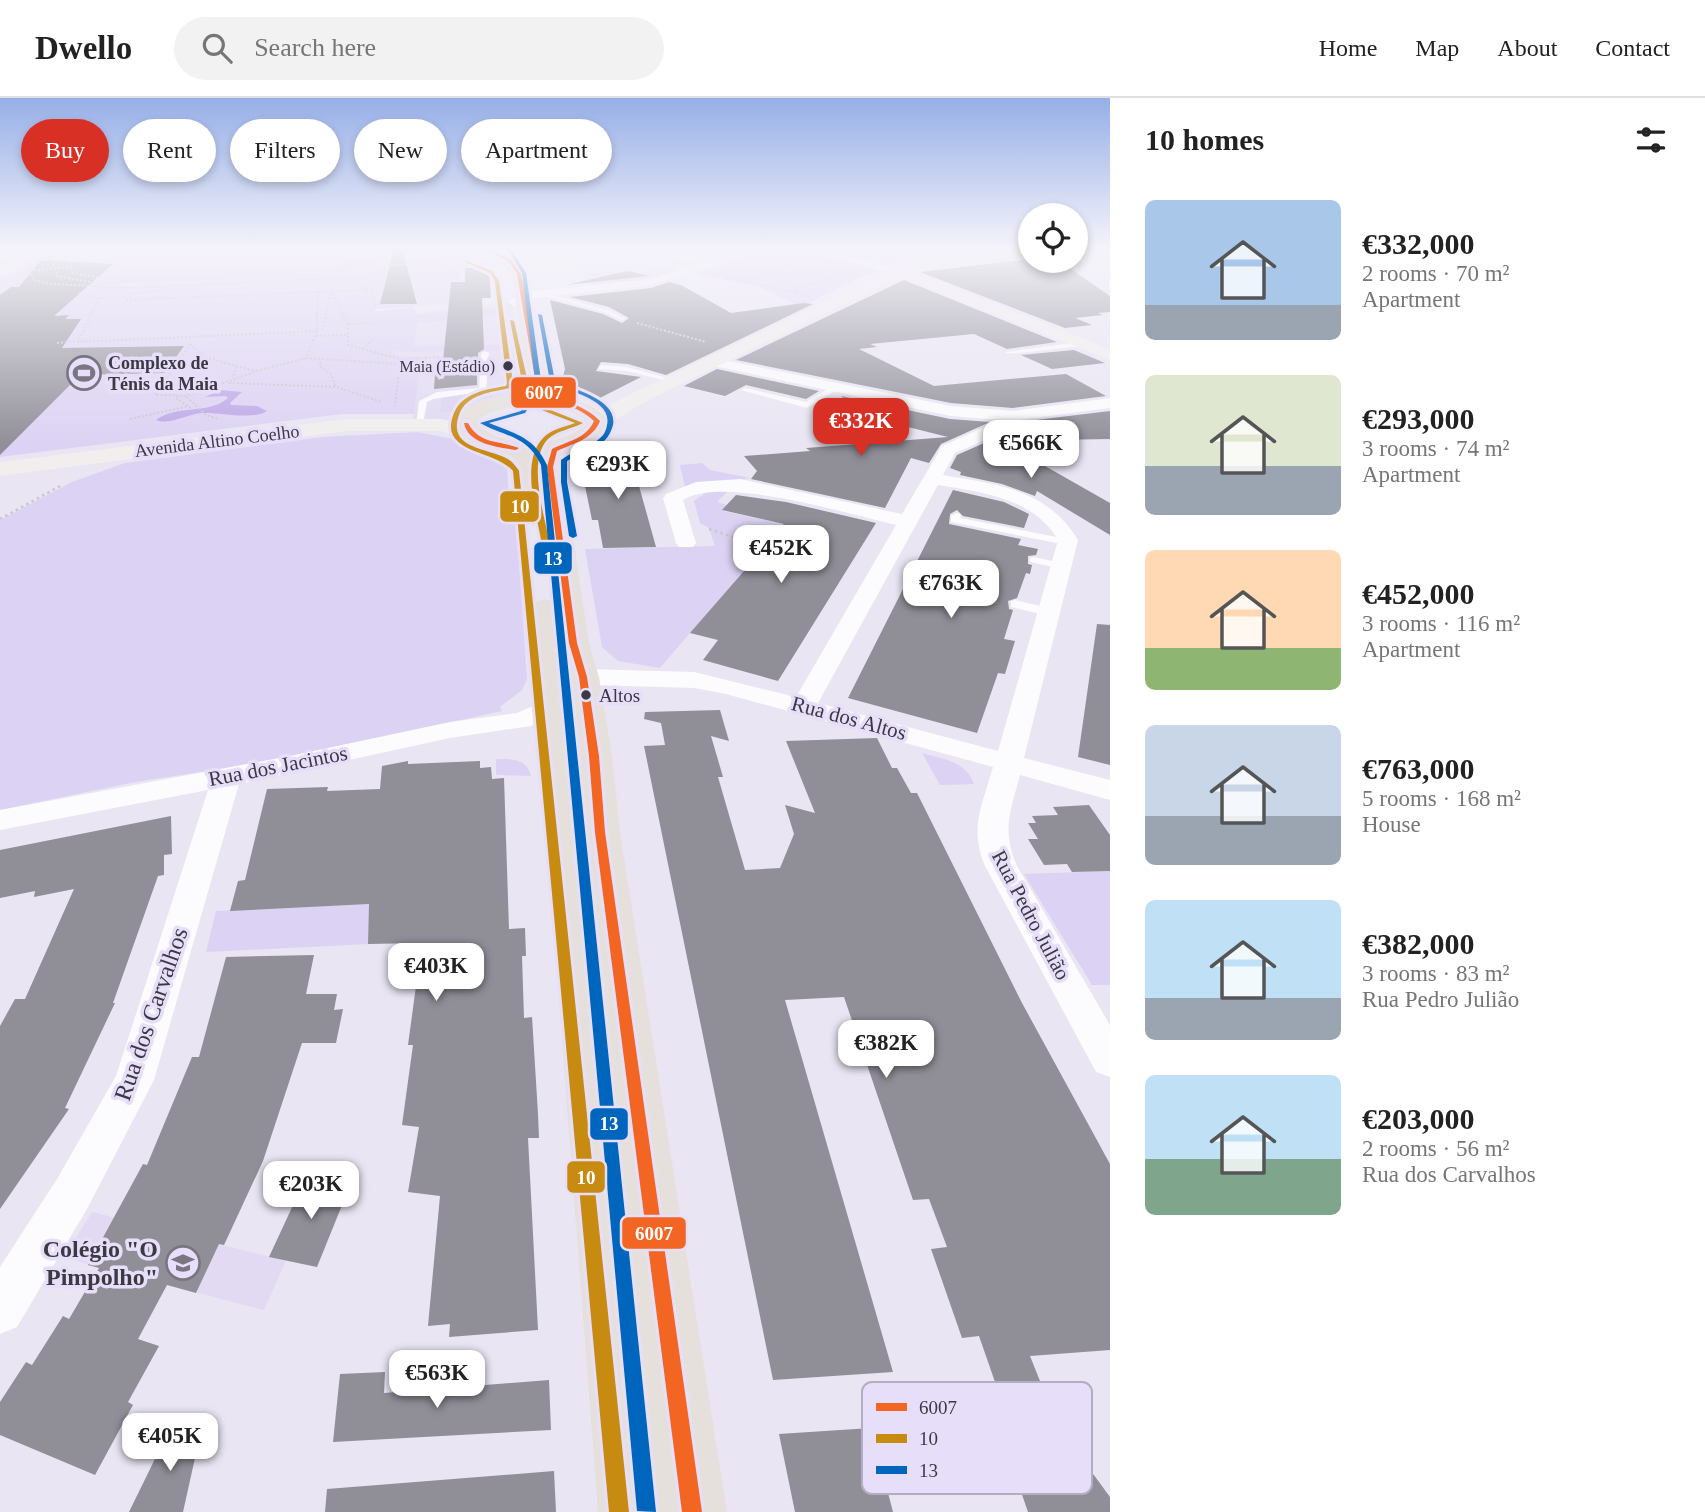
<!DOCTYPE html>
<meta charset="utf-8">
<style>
:root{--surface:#fff;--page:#f2f2f2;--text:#222;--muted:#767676;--line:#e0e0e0;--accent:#d93025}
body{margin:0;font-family:"Times New Roman",serif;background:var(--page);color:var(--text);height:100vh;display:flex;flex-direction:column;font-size:26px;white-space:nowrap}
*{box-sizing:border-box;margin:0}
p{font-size:23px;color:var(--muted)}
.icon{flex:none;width:38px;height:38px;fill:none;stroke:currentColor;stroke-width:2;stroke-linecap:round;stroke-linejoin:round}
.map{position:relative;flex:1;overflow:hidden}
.panel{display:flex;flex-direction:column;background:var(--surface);width:595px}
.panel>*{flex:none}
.banner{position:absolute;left:21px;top:21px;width:665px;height:63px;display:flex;gap:14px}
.controls{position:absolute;left:1018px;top:105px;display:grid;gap:14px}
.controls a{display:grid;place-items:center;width:70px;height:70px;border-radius:50%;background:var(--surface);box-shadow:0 4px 10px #0003;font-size:35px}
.price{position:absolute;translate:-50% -60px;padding:0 16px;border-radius:14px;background:#fff;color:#222;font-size:23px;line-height:46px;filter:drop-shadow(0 2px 4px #0008)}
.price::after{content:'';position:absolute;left:50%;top:42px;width:21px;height:16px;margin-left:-10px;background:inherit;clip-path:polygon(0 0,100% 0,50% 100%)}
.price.active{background:var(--accent);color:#fff}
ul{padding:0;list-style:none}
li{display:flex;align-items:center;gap:21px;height:175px;padding:0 35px}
li span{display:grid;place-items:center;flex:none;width:196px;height:140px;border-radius:10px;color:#555}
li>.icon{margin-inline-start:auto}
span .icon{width:84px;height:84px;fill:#fffc;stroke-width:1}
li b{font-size:30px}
h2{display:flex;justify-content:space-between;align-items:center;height:84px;padding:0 35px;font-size:30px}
.chip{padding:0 24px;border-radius:32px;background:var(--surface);box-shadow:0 4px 10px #0003;font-size:24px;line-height:63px}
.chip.active{background:var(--accent);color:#fff}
header{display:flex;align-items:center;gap:42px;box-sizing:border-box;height:98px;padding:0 35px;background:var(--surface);border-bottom:2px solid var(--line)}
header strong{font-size:33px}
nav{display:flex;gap:38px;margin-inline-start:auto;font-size:24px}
.search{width:490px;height:63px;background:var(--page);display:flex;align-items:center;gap:18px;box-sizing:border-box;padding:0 24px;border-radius:38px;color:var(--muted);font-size:26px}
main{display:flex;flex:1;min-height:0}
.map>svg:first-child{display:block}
.built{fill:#e1daf2}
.green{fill:#dcd2f3}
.water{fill:#bca7e6}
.building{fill:#908e97}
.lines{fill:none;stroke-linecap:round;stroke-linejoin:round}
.path-far1{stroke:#c9c8cd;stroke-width:2;stroke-dasharray:2 2;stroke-linecap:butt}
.path{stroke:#c9c8cd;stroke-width:2.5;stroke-dasharray:2.5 3.5;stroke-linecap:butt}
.lane{fill:#fcfbfd;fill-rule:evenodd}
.street{fill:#fcfbfd;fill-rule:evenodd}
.secondary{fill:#f1eeed;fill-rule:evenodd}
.primary{fill:#e6e0dc;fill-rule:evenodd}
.bus-1-casing{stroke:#e7dff9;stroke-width:6}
.bus-2-casing{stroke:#e7dff9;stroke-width:6}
.bus-3-casing{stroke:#e7dff9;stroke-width:6}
.bus-1{fill:#f26522;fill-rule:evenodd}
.bus-2{fill:#c88b11;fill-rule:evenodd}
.bus-3{fill:#0065bd;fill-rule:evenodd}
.bus-dot{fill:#3c3943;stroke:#e7dff9;stroke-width:2.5}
.labels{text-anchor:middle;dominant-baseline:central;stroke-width:7;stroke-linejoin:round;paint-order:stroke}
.far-bus-label{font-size:16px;fill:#3c3943;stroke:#e7dff9;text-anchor:end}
.far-poi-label{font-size:18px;font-weight:bold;fill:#3c3943;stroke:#e7dff9;text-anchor:start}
.far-street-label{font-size:18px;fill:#3c3943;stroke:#e7dff9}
.bus-label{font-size:19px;fill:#3c3943;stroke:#e7dff9;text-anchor:start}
.street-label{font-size:21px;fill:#3c3943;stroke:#e7dff9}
.near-street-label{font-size:24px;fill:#3c3943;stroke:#e7dff9}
.near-poi-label{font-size:24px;font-weight:bold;fill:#3c3943;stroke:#e7dff9;text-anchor:end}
.key{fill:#e7dff9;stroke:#b4adc2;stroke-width:2}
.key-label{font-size:19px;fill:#3c3943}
.line-badge{stroke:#e7dff9;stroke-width:2.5}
.badge-label{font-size:19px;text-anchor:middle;font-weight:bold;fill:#fff}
</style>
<header>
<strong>Dwello</strong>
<div class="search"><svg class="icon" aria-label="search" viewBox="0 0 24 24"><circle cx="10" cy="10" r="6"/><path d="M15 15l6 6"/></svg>Search here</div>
<nav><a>Home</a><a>Map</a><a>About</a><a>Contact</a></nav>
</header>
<main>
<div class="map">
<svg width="1110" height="1414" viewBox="0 0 1110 1414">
<rect width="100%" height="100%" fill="#e9e5f3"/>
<g class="built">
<path d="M584 150 651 167 678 172 640 183 596 188 594 182H586L579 165 567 152Z"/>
<path d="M468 169 471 205 379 211 389 171Z"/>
<path d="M512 205 523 290 515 301 450 322 435 325 413 323 420 259 398 258 389 254V252L412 251 418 217H409L416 214Z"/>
<path d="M92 1114 286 1163 264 1212 64 1160Z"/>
</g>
<g class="green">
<path d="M48 150H456L486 163 496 181H484L467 169 389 171 380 206 415 208 375 210V214L413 209 417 215 409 217H418L477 210 497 211 500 216C472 217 445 224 418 224L413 248 502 247 503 253 411 254 389 252 398 258 421 259 414 316H342L0 359V179L12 175Z"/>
<path d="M756 150H790L879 173 860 179 801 209 758 188 697 176 740 162Z"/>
<path d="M811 150H928L894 166H887Z"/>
<path d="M460 171V182L391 183 393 173Z"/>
<path d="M502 288 499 294 493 295 492 299 471 302 470 305 457 309V312L440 315 442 298 476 296 492 289Z"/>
<path d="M417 334 454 341 497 359 507 369 509 401 517 431 527 581 522 592 500 609 502 613 273 663 135 684 0 712V422L72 384 125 365 322 339Z"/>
<path d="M702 365 710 372 750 380 685 389 680 367Z"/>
<path d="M728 393 717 404 727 407 723 413 864 443 690 535 660 570 618 563 602 549 585 451 715 448 709 430 700 425 694 403 707 394Z"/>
<path d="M922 655C943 661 966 663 974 686L940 687Z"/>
<path d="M496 661C513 661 526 660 531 678L496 677Z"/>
<path d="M1110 773V887H1092L1024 776Z"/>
<path d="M370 806 368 846 206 854 216 813Z"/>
</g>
<path class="water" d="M221 292 242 294 230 305 231 307 257 308 267 313C253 322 223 315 206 315 189 314 171 328 156 322 177 306 209 317 228 300L226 298 205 299Z"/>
<g class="building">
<path d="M394 150H402L417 206H380Z"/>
<path d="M1031 161 1059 163 1110 198V214L1098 215 1103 217 1075 220 1092 227 1065 230 920 174Z"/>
<path d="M50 162 113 166 54 218 69 217 65 221H81L62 250 184 248 165 275 80 277 0 357V197L11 189H19L40 163Z"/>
<path d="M465 170H489L491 200H482L484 251 478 255V262H472L477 274V287L434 291 436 262 443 263 451 184H465Z"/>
<path d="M627 173 649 178 566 187Z"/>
<path d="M904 182 1057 244 1007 251 974 236 870 246 877 249 859 251 934 288 1066 276 1106 298 1013 310 951 305 736 262Z"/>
<path d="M669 184 681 187 731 215 803 205 813 206 666 277 628 266 601 264 596 273 641 279 594 303 559 293 565 271 550 202 603 216 622 225 629 220 609 209 570 199 651 190Z"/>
<path d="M1074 252 1105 265 1052 271 1021 257Z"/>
<path d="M717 271 819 293 806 301 746 287 725 298 684 288Z"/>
<path d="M841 298 950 321 990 324 941 346 929 365 911 360 885 410 751 381 757 373 744 358 810 353 806 350 948 339 864 318Z"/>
<path d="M1110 313V341L1052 342 1015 329 1019 324Z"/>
<path d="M1007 335 1003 344 1110 405V437L1037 393 1035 398 1002 386 960 377 961 374 950 370 957 357Z"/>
<path d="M613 349 624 365 637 364 639 388 656 449 603 450 598 422H592L585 388H602L581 351Z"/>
<path d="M953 392 1004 404 1029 416 1024 430 963 418 957 412 950 416 949 426 1021 441 1018 447 1038 451 1036 457 1028 458V466L1032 467 1030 476 1026 475 1017 500 1008 503 1009 511 1013 512 1004 541 1015 543 1005 576 998 575 977 635 848 600Z"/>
<path d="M736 397 786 404 876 425 778 583 703 562 718 542 690 535 758 457 745 452 784 426 722 412Z"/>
<path d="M1097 526 1110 527V667L1078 659Z"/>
<path d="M720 612 729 643 711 638 723 679H718L745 772 780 770 794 736 785 707 815 715 786 643 877 640 892 670H897L911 695H917L1022 905 1110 1066V1252L1030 1258 1058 1328 1110 1399V1414H1028L1019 1388H1044L1012 1303 1002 1304 979 1238 962 1240 931 1151 947 1149 929 1101 913 1102 844 899 785 902 893 1274 773 1282 644 648 665 647 661 625 644 621 645 614Z"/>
<path d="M408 663V666L480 663V670L491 669 492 681 504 680 509 831 525 830 526 858H522L524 920 532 919 538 1016 539 1040H528L538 1232 449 1239 450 1226 428 1228 440 1098 408 1094 419 1029 402 1027 413 947H408L416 888H412L418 845 368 846 369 806 230 813 238 783 245 782 267 691 328 689 327 693 380 691 382 668Z"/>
<path d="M1089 707 1110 737V773L1072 774 1067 766 1044 767 1028 741H1038L1028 725H1036L1032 718 1058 717 1053 709Z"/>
<path d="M171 718 172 756 164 757V777L158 778 113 905H115L65 1010 69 1011 0 1111V928L15 901H25L74 791 34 799 35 793 0 800V752Z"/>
<path d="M314 857 306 896H337L334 912 343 911 336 945H302L263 1063 224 1147 219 1146 196 1195 167 1187 138 1241 159 1248 128 1304 133 1307 95 1377 0 1337V1304L26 1264 32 1267 63 1218 69 1221 99 1170 88 1167 143 1066 147 1067 192 959H199L226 859Z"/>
<path d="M307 1077 351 1085 317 1169 269 1159Z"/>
<path d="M385 1274 384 1295 549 1282 551 1332 333 1344 340 1276Z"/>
<path d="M174 1322 201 1333 183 1414H129Z"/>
<path d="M871 1330 893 1414H795L779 1336Z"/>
<path d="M554 1373 556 1414H325L327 1391Z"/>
</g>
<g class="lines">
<g class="path-far1">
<path d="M69 150 32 166 28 171 34 182 50 186 134 190 366 179 391 167 411 150"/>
<path d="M89 150 53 165 57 178 96 185 323 176 378 164 389 150"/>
<path d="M107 150 90 153 69 164 73 175 106 181 214 178"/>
<path d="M761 151 776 152"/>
<path d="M371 157 401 158"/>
<path d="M46 161 60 156"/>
<path d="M389 168 467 159"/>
<path d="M30 173 70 169"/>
<path d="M224 177 330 171 365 163 376 152 373 150"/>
<path d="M366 179 369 183 366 192"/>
<path d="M726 180 747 184 769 173 794 166"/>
<path d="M748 184 797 195"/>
<path d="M318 194 372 192 376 210"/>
<path d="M79 195 99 200 127 199"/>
<path d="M806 197 795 193 796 190 831 182"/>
<path d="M99 200 78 244 317 233 323 230 331 193 348 226 372 225"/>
<path d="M126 202 318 194 317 233 306 260 400 266 395 308"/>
<path d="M126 202 134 195 167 192"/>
<path d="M637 225 706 244"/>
<path d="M348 226V247L362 251 375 240"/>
<path d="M316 238 348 237"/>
<path d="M57 245 78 243"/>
<path d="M190 246 205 259 236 268 233 280"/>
<path d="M191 246 155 297 186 298 257 273 306 260"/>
<path d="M362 251 401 261 440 259 439 282"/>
<path d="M320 264 321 269 331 276 336 289"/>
<path d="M440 264H467"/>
<path d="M236 268 256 273"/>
<path d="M229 285 336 289 382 304"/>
<path d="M187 299 206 317 219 321"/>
<path d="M176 300 192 311"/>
<path d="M130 321 189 308"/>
</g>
<g class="path">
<path d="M0 421 62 387"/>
<path d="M709 431 754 446"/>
</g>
<g class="lane">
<path d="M543 194 608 212 626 221 621 222 604 214 541 197Z"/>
<path d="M1080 244 1083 248 1009 256 1005 254Z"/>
<path d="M485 253 489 255 486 293 433 301 427 304 423 326 416 328 419 303 437 294 479 290 481 255Z"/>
<path d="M601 267 627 269 679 283 675 285 627 273 598 271Z"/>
<path d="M834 287 841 289 807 310 741 292 745 290 806 304Z"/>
<path d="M956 415 960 416 961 420 1067 441 1072 444 1067 447 951 424V418Z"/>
<path d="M1034 459 1066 466 1068 468 1062 471 1030 464V460Z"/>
<path d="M1015 502 1053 511 1055 514 1049 518 1011 509V503Z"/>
</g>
<g class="street">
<path d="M8 150H20L0 164V156Z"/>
<path d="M601 150H653L712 161 736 150H748L731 162 651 187 526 201 514 208 508 204 523 194 650 181 699 165 648 155 606 153Z"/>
<path d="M796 150H814L905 173 899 176Z"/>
<path d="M714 260 951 308 1013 313 1110 300V310L1018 322 1010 331 955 355 943 377C997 386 1048 392 1078 442L1024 660 1110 682V702L1020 677C1011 712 1001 732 1017 768L1110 927V979L1096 974 985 768C969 729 982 708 993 669L726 596 694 590 590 587 563 615 531 628 450 640 239 686 154 982 87 1111 17 1229 0 1236V1169L57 1081 116 978 208 692 0 732V712L290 658 450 624 517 615 545 603 574 574 583 571 694 574 796 599 896 427C849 416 722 377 683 402L696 445 693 449H679L676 445 663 400 666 396 696 384 740 381 902 416 942 348 1000 322 951 318 709 267 707 264 709 261ZM938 387C981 394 1034 400 1058 442L998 653 818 605Z"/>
</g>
<g class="secondary">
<path d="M937 150H954L911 173 1110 251V262L900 178 643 305 605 328H589L586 323 589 318 629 297Z"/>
<path d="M347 321H442L480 331 483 336 480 341 472 343 441 333H347L0 378V364Z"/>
</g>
<path class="primary" d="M478 150C491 150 503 151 514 159 534 175 542 261 548 289 568 305 592 300 608 323 605 347 576 345 562 359V369L589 545 599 579 612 658 620 734 727 1414H598L529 510 534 504 544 501 553 503 543 410 534 412 525 410 522 405C520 394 522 377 518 366 510 349 471 352 457 332L456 320C472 299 508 296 532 295L528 288 512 176 505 166ZM516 308 561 309 583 320 586 327C555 351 511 350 479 329L478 322 491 314Z"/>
<g class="bus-1-casing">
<g id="bus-1">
<path d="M483 150H488L511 162 521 176 543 291C561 304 584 306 600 323 592 342 574 345 557 353L553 369 577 545 587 579 599 658 605 734 702 1414H682L595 734 589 658 579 579 569 545 547 369 552 351C568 343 586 341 594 323 578 307 555 306 537 292L517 176 509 164Z"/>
<path d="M464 325H468C480 347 499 342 519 350L516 352C497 349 468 346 464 325Z"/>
</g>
</g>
<g class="bus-2-casing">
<g id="bus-2">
<path d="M465 162 492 173 499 183 513 285 510 290C492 294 466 296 459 317 446 354 494 349 512 364 513 365 519 372 519 373L629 1414H609L513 373C495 351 437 356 454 315 462 295 487 291 506 288L507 285 495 183 490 175 465 164Z"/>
<path d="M510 222 514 223 531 298 543 309 583 325C572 331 558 332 548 341 527 362 544 416 549 442L545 444 541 442C536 413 520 362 544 339 552 331 565 329 575 325L539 311 525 299Z"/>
</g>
</g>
<g class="bus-3-casing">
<g id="bus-3">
<path d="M503 150H507L512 153 526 175 542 290 525 315 489 325C516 336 534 339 547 367L656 1414 637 1413 541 367C527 337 505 339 480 325L521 313 536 290 522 175 510 155Z"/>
<path d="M538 216 542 217 555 283C572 291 618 301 613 327 611 334 608 340 602 345 592 353 578 356 567 363V384L577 438 573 440 569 438 561 384V362C572 353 588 351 599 341 604 337 606 333 607 327 613 301 566 293 550 284Z"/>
</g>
</g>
<use href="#bus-1" class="bus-1"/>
<use href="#bus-2" class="bus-2"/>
<use href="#bus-3" class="bus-3"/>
</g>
<linearGradient id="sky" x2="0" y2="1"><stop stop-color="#96afe7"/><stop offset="0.43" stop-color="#f5f3fa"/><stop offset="1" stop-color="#f5f3fa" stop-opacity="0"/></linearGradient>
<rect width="1110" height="348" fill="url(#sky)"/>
<defs>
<g id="stadium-ring" transform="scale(1.75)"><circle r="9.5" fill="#e7dff9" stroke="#797581" stroke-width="1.5"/><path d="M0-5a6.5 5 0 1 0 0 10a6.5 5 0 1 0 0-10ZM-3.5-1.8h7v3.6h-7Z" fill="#797581"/></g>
<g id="school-ring" transform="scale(1.75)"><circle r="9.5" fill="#e7dff9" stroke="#797581" stroke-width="1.5"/><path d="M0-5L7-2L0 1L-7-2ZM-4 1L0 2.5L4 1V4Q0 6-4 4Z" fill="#797581"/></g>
</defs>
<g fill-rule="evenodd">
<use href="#stadium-ring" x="84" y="275"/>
<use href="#school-ring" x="183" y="1165"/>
</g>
<g class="bus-dot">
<circle cx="508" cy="268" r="6"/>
<circle cx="586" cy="597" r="6"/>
</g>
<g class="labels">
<g class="far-bus-label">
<text x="495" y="268">Maia (Estádio)</text>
</g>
<g class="far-poi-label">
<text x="108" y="265">Complexo de<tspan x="108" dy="21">Ténis da Maia</tspan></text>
</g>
<g class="far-street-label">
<text transform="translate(217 343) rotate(-7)">Avenida Altino Coelho</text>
</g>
<g class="bus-label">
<text x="599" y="597">Altos</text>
</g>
<g class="street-label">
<text transform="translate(849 620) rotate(15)">Rua dos Altos</text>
<text transform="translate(278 668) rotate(-11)">Rua dos Jacintos</text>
<text transform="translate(1031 817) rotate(62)">Rua Pedro Julião</text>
</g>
<g class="near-street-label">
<text transform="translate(151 916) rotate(-71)">Rua dos Carvalhos</text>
</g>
<g class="near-poi-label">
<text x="158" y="1151">Colégio "O<tspan x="158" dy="28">Pimpolho"</tspan></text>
</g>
</g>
<rect x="862" y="1284" width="230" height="112" rx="10" class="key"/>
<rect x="876" y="1305" width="31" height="8" fill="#f26522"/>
<rect x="876" y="1336" width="31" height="9" fill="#c88b11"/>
<rect x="876" y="1368" width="31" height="8" fill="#0065bd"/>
<g class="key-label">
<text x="919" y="1316">6007</text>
<text x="919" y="1347">10</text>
<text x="919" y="1379">13</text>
</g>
<g class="line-badge">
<rect x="510" y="278" width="67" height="33" rx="7" fill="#f26522"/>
<rect x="499" y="392" width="41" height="33" rx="7" fill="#c88b11"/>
<rect x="533" y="443" width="40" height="34" rx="7" fill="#0065bd"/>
<rect x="589" y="1009" width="40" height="34" rx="7" fill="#0065bd"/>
<rect x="566" y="1062" width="40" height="34" rx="7" fill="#c88b11"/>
<rect x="621" y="1118" width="66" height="34" rx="7" fill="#f26522"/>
</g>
<g class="badge-label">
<text x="544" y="301">6007</text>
<text x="520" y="415">10</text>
<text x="553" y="467">13</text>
<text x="609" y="1032">13</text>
<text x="586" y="1086">10</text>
<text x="654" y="1142">6007</text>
</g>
</svg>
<div class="controls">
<a><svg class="icon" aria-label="locate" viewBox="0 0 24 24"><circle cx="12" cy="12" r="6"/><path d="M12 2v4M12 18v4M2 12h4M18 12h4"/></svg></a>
</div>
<b class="price active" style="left:861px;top:360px">€332K</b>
<b class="price" style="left:1031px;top:382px">€566K</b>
<b class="price" style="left:618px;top:403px">€293K</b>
<b class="price" style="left:781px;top:487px">€452K</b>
<b class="price" style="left:951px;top:522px">€763K</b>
<b class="price" style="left:436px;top:905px">€403K</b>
<b class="price" style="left:886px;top:982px">€382K</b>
<b class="price" style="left:311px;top:1123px">€203K</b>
<b class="price" style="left:437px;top:1312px">€563K</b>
<b class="price" style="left:170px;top:1375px">€405K</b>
<div class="banner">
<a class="chip active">Buy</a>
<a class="chip">Rent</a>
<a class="chip">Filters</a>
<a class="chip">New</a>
<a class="chip">Apartment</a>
</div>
</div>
<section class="panel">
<h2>10 homes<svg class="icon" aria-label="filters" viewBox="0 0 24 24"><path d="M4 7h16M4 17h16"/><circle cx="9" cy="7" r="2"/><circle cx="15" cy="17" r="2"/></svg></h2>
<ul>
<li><span style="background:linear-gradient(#a9c7e8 75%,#9aa5b1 0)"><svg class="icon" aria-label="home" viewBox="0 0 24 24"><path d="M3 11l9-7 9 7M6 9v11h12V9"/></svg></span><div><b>€332,000</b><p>2 rooms · 70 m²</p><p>Apartment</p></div></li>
<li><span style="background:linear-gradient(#dfe7d0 65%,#9aa5b1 0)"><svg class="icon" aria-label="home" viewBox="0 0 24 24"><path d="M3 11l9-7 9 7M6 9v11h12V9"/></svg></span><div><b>€293,000</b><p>3 rooms · 74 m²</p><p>Apartment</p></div></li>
<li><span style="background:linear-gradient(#ffd9b3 70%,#8fb573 0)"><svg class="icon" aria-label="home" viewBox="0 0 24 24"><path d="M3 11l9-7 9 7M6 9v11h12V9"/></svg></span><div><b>€452,000</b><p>3 rooms · 116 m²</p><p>Apartment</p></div></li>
<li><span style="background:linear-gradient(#c9d6e8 65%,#9aa5b1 0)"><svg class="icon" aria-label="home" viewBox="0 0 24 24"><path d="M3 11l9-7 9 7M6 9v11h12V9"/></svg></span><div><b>€763,000</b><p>5 rooms · 168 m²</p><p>House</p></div></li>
<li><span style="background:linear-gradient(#bfe0f5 70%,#9aa5b1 0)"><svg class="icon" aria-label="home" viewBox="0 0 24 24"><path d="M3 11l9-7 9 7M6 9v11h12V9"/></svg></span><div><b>€382,000</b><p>3 rooms · 83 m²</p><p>Rua Pedro Julião</p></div></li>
<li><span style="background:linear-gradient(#bfe0f5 60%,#7fa58c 0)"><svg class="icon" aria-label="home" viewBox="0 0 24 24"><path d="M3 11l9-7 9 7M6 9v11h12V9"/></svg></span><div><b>€203,000</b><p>2 rooms · 56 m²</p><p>Rua dos Carvalhos</p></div></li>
</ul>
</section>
</main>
